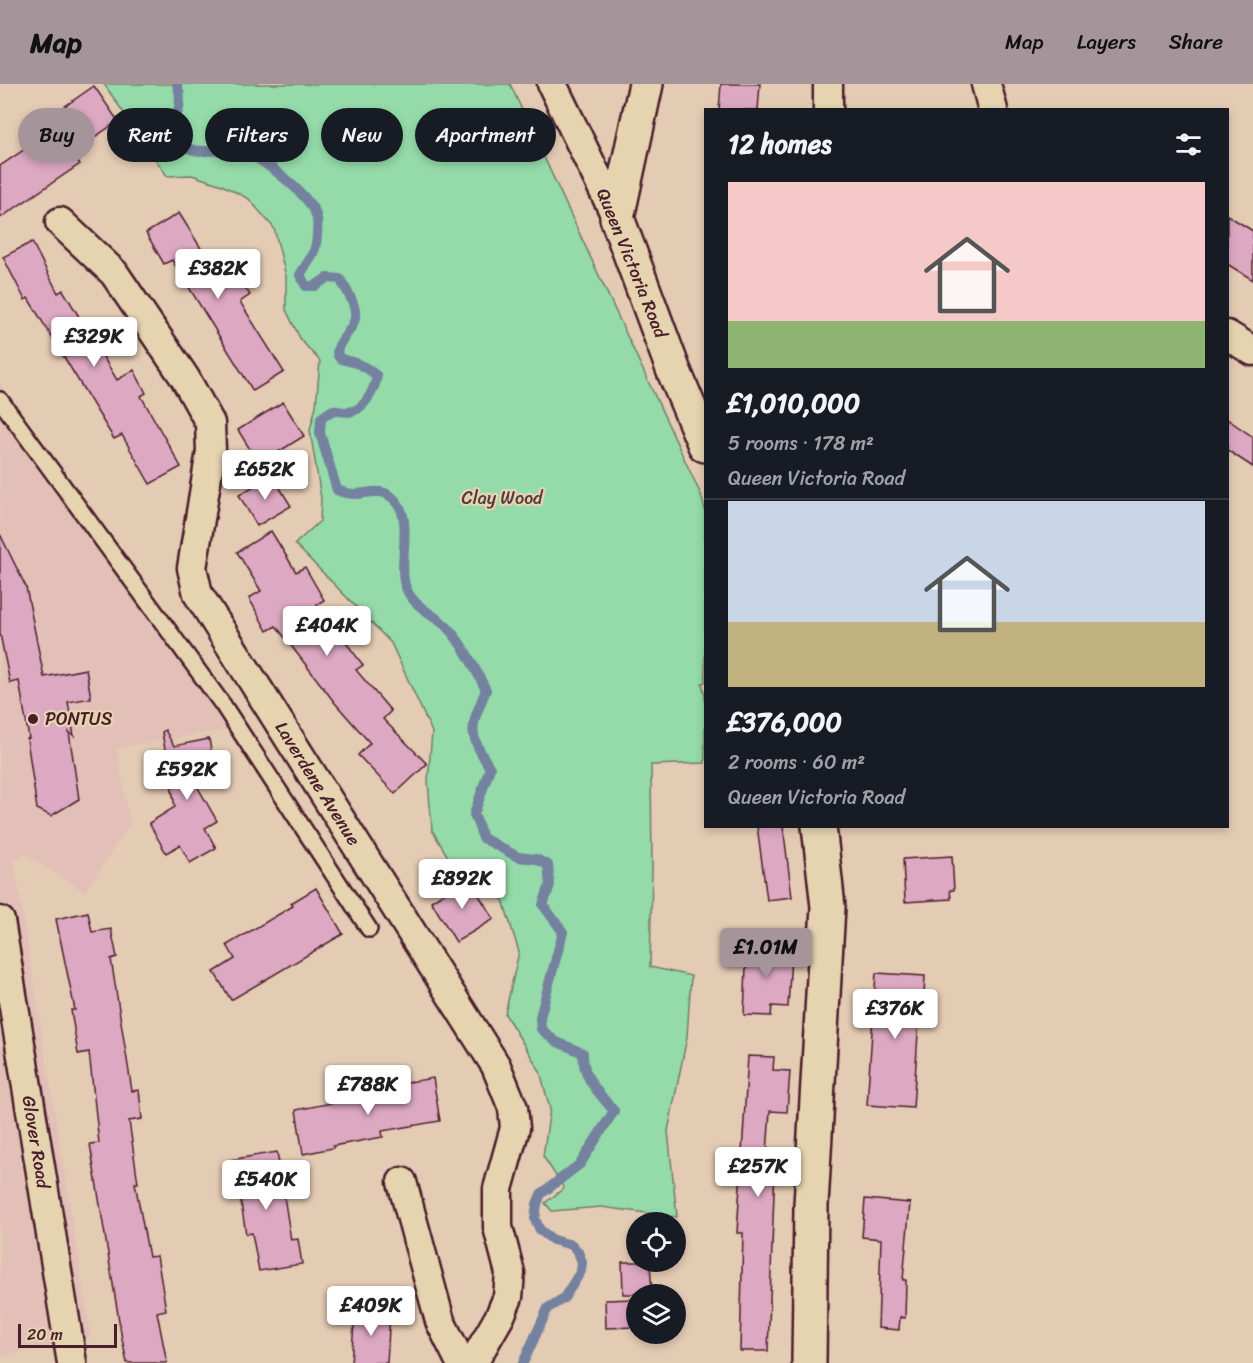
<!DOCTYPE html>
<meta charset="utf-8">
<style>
:root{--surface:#171b24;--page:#20242c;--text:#f1f3f6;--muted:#9ea1a6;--line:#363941;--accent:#a6949b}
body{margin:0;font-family:Sriracha,sans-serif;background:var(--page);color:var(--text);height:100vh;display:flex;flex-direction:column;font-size:22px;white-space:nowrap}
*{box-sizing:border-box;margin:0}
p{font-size:20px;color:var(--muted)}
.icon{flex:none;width:33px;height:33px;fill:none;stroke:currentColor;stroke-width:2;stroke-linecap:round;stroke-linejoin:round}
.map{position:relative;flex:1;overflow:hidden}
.drawer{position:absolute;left:704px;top:24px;width:525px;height:720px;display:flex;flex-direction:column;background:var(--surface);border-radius:0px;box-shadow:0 3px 9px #0003}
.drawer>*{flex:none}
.guide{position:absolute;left:18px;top:24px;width:570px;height:54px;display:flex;gap:12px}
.fabs{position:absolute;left:626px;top:1128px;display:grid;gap:12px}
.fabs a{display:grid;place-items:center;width:60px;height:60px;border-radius:50%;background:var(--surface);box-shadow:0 3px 9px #0003;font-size:30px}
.scale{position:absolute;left:18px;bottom:15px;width:99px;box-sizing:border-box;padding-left:6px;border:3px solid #4a1f2b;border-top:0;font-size:16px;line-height:21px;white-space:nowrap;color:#4a1f2b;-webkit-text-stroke:4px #e6d4b1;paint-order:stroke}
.price{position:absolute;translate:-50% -51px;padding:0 14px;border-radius:6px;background:#fff;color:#222;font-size:20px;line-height:39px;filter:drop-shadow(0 2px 3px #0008)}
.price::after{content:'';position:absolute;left:50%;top:36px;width:18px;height:14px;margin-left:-9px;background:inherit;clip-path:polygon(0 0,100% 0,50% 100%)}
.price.on{background:var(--accent);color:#111}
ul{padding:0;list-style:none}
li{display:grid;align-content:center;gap:12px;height:318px;padding:0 24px}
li+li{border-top:2px solid var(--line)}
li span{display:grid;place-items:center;height:186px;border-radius:0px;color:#555}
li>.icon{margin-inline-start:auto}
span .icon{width:108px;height:108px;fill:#fffc;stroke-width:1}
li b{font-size:26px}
h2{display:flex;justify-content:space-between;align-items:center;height:72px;padding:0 24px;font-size:26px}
.chip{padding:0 21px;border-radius:27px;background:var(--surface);box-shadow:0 3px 9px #0003;font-size:21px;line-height:54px}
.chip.on{background:var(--accent);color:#111}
header{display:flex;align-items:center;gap:36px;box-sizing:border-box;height:84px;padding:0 30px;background:var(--accent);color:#111}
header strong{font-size:28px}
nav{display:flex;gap:33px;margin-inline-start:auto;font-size:21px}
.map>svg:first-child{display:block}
.built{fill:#e2c0b8}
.green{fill:#94dba9;stroke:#6f7d6a;stroke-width:1.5}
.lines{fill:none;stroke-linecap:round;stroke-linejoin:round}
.stream{stroke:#74829f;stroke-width:10}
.building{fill:#dda8c2;stroke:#4a1f2b;stroke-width:1.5}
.service-casing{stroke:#4a1f2b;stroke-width:20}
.minor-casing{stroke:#4a1f2b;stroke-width:33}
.tertiary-casing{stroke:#4a1f2b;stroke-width:38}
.service{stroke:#e6d4b1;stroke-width:15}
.minor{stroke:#e6d4b1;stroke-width:28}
.tertiary{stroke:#e6d4b1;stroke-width:33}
.poi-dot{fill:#4a1f2b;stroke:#e6d4b1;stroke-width:2}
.labels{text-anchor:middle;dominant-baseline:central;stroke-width:4.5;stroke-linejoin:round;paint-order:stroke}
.street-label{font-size:18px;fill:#4a1f2b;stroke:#e6d4b1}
.park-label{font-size:18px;fill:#553b3e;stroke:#e6d4b1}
.poi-label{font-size:18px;fill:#4a1f2b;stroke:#e6d4b1;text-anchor:start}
</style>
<header>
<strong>Map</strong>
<nav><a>Map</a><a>Layers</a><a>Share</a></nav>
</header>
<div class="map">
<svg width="1253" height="1279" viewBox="0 0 1253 1279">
<rect width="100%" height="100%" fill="#e4cbb4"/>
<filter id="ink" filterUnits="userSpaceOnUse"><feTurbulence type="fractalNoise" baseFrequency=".0167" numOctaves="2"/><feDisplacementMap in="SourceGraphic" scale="12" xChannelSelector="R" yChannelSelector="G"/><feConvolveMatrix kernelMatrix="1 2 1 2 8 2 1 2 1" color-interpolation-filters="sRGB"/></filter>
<g filter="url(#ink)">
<path class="built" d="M0 300 250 642 117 664 130 740 85 808 26 770 14 776 91 1253 0 1272Z"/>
<path class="green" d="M104 0H510L701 411 705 425V598L702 599 705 611V679L651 681 652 786 650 883 691 892 687 953 668 1047 677 1133 601 1123 552 1127 545 1119 564 1104 543 1072 550 1025 540 987 505 930 519 868 503 816 448 773 432 746 428 697 432 648 391 559 295 460 320 437 321 414 310 346 316 322 320 277 301 256 286 226V192L274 144 249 115 222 101 192 91 167 92Z"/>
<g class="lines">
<path class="stream" d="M177 0C180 8 181 18 178 27 174 39 169 45 178 57 195 76 223 61 244 68 263 74 314 114 317 135 318 142 317 160 314 167 311 175 304 183 300 191L306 202H315L327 194 340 195C346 206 357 220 355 234 354 247 329 264 340 274 343 276 349 277 353 278 363 281 370 286 377 292 374 307 364 327 348 328 343 328 337 327 333 326L321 334 320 349 337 406C342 408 349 410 355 410 364 410 378 405 387 410 418 426 397 476 405 501 412 523 432 528 447 543 463 560 475 584 486 606 470 645 467 647 490 684L474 730 483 754 518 773 536 775 548 781 550 801 543 821 563 848 540 933 541 945 555 957 583 969C582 994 599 1009 614 1027L580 1080 541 1110 537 1120 535 1135 540 1146 553 1156 572 1161 578 1168 582 1178 581 1187 564 1214 548 1224 523 1279"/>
</g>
<g class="building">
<path d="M721 0H760L758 26H719Z"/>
<path d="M94 2 118 37 72 69 80 80 0 134V82L68 36 61 25Z"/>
<path d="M179 129 212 182 226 173 250 211 240 218 284 288 253 307 172 176 164 180 146 149Z"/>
<path d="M1227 131 1253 147V196L1227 180Z"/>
<path d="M32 158 58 209 63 206 117 296 134 286 146 309 141 312 181 383 150 400 122 351 114 355 28 214 25 216 3 173Z"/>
<path d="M283 318 304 352 259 380 238 346Z"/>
<path d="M1227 335 1253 353V383L1227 366Z"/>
<path d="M272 391 291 422 257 442 239 411Z"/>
<path d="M271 447 296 488 305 483 324 516 317 520 363 581 356 586 391 627 383 635 427 680 395 710 358 671 370 659 335 619 276 542 267 547 249 514 261 507 237 468Z"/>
<path d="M0 450 26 503 44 593 86 585 91 614 68 618 74 652 69 648 79 715 51 732 37 725 27 655 29 654 19 597 10 599 0 550Z"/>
<path d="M165 646 174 662 209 655 215 689 192 693 217 737 205 744 216 764 190 779 180 761 166 769 149 739 175 723 162 648Z"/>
<path d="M757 742H783L792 813 767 816Z"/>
<path d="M952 772 954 806H950L951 815 905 818 903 775Z"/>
<path d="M468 794 494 835 456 858 431 817Z"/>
<path d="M316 804 343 850 231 916 214 888 235 875 227 861 293 822 291 819Z"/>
<path d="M88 828 92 848 111 845 117 873 111 875 132 1007 139 1006 142 1035 129 1037 138 1099H135L149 1173 157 1172 166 1226 157 1228 167 1279H127L122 1255 90 1060 99 1059 89 968 78 970 71 926H75L56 835Z"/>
<path d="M747 858 776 859V872H791L788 923 772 922 771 932 744 931Z"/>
<path d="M876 889 925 892 923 926H920L919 935 913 1024 867 1021Z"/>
<path d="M748 972 774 973 773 986 790 987 787 1028 770 1027 766 1083H775L768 1267H740L743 1149H737Z"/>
<path d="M433 994 440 1037 382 1047 383 1053 333 1062V1064L303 1070 296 1026 392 1007 391 1001Z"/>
<path d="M277 1068 291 1156 298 1155 302 1180 259 1187 252 1149 246 1150 238 1101H235L230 1076Z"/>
<path d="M865 1115 910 1119 903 1196H906L905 1234 900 1233 899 1246 878 1244 881 1155 862 1153Z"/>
<path d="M622 1178H650L652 1210H623Z"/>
<path d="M636 1215V1243L606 1244 605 1216Z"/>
<path d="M355 1226 390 1228 387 1279H351Z"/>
</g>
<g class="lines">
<g class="service-casing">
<path id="service" d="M0 316 223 621 369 845"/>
</g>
<g class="minor-casing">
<g id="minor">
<path d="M552 0 617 134"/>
<path d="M986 0 993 26"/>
<path d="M828 26V0"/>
<path id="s1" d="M60 138 114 189 185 294 210 339 211 367 192 484 198 510 496 982 513 1024 515 1044 498 1105V1143L510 1189 508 1213 500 1232 473 1279"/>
<path d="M1227 251 1253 267"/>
<path id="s2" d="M0 837 72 1279"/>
<path d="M402 1098 440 1237 461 1279"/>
</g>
</g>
<g class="tertiary-casing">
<g id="tertiary">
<path d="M646 0 617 134 673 285 705 361"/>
<path d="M809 1279 811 1121 828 823 819 742"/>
</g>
</g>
<use href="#service" class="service"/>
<use href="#minor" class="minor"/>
<use href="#tertiary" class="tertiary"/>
</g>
</g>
<circle class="poi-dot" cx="33" cy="635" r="6"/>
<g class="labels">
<g class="street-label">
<text transform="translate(632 179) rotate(68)">Queen Victoria Road</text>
<text stroke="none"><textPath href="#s1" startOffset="650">Laverdene Avenue</textPath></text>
<text stroke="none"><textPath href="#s2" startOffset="224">Glover Road</textPath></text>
</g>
<g class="park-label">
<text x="502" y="414">Clay Wood</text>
</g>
<g class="poi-label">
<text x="45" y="635">PONTUS</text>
</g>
</g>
</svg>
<div class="fabs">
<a><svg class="icon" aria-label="locate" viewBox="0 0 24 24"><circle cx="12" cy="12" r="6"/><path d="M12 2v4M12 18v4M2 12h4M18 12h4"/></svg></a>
<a><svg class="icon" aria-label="layers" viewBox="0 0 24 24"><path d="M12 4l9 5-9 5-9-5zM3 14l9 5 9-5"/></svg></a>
</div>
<div class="scale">20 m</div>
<b class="price" style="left:218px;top:216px">£382K</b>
<b class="price" style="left:94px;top:284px">£329K</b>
<b class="price" style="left:265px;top:417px">£652K</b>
<b class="price" style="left:327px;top:573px">£404K</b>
<b class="price" style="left:187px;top:717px">£592K</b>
<b class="price" style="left:462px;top:826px">£892K</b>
<b class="price on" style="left:766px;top:895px">£1.01M</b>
<b class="price" style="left:895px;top:956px">£376K</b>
<b class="price" style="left:368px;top:1032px">£788K</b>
<b class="price" style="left:758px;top:1114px">£257K</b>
<b class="price" style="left:266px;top:1127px">£540K</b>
<b class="price" style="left:371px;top:1253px">£409K</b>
<div class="guide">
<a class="chip on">Buy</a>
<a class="chip">Rent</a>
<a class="chip">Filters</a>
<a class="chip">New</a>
<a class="chip">Apartment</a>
</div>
<section class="drawer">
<h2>12 homes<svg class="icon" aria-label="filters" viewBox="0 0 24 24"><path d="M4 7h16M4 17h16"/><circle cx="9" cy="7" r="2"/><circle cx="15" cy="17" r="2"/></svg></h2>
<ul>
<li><span style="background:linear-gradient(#f6c9c9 75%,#8fb573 0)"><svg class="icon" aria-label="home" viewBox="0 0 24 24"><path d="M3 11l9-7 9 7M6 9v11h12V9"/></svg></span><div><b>£1,010,000</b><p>5 rooms · 178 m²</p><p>Queen Victoria Road</p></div></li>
<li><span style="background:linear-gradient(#c9d6e8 65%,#c2b280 0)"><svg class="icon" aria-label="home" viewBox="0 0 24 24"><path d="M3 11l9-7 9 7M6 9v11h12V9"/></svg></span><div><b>£376,000</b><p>2 rooms · 60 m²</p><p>Queen Victoria Road</p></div></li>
</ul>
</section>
</div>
